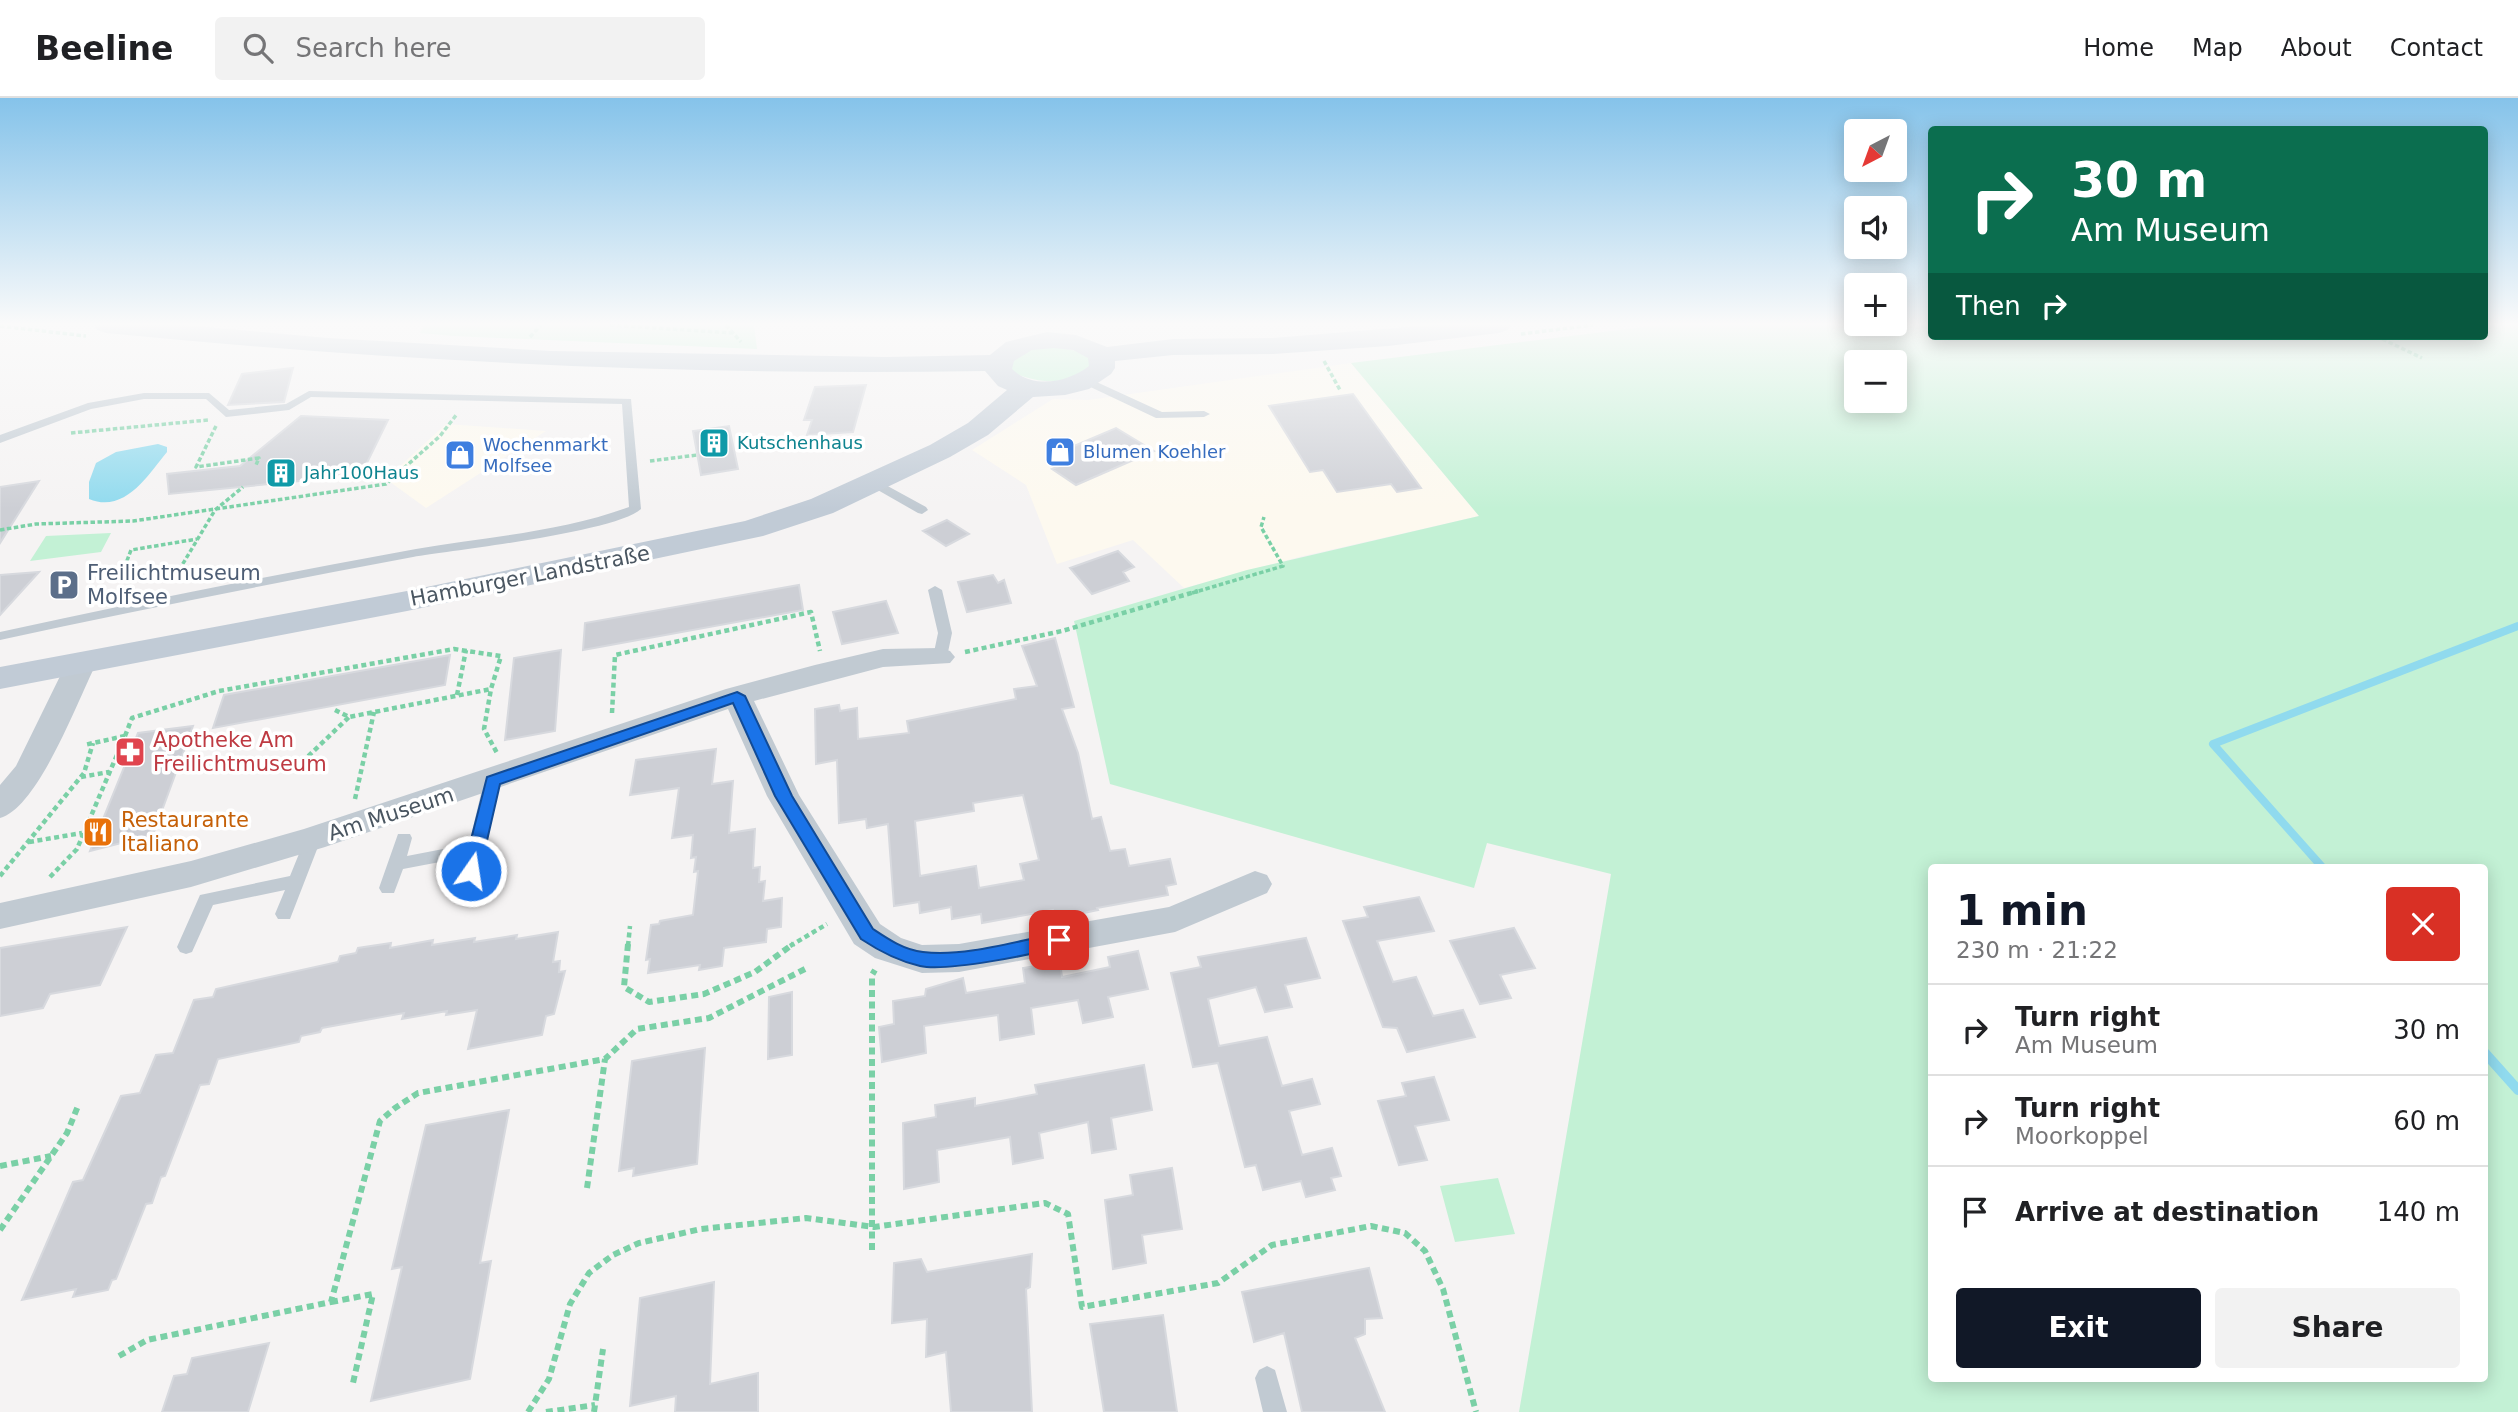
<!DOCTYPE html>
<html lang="en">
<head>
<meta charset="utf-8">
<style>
	:root { --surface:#fff; --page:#f2f2f2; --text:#202124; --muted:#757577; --line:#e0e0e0; --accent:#111827 }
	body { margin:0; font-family:"DejaVu Sans",sans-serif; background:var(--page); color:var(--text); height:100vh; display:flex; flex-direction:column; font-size:26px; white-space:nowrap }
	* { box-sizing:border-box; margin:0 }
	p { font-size:23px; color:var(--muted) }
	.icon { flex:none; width:38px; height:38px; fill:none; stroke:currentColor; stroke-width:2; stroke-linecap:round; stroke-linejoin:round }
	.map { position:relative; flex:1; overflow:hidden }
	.details { position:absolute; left:1928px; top:766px; width:560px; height:518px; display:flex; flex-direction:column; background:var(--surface); border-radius:7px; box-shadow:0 4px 18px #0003 }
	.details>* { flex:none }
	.banner { position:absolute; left:1928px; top:28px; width:560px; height:214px; border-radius:7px; box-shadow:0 4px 18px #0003; background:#0b6e4f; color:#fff; overflow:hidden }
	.needle { width:46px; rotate:221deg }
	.fabs { position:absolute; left:1844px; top:21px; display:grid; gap:14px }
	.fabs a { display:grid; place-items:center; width:63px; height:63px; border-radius:7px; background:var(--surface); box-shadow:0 4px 18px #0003; font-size:35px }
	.pin { position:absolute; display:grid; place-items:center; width:60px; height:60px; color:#fff; margin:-30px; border-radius:14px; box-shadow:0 4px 10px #0006 }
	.me { position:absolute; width:77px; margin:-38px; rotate:13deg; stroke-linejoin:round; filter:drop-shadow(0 0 5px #0008) }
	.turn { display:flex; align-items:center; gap:24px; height:147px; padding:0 28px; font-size:32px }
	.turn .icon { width:91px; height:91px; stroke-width:2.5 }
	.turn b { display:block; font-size:49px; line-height:60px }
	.then { display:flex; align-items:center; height:66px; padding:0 28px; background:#0003; gap:14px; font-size:26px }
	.round { display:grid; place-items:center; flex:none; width:74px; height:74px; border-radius:7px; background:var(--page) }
	.summary { display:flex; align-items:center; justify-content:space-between; height:119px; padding:0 28px }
	h1 { font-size:42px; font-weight:800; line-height:52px; color:var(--accent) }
	.cta { display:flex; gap:14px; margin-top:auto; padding:14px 28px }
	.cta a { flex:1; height:80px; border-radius:7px; background:var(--accent); color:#fff; font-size:28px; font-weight:800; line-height:80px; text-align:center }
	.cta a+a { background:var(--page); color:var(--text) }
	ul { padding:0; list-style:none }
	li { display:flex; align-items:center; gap:21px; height:91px; padding:0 28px; border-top:2px solid var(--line) }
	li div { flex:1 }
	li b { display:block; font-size:26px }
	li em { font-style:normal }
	header { display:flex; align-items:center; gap:42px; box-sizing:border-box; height:98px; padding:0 35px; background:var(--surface); border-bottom:2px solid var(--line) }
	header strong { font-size:33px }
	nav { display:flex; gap:38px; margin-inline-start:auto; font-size:24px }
	.search { width:490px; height:63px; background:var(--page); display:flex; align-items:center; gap:18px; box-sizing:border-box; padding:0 24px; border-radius:7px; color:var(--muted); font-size:26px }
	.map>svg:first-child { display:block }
	.commercial { fill:#fdf9ef }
	.green { fill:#c3f1d5; fill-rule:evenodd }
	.water { fill:#90daee }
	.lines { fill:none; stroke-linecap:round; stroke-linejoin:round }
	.stream-far1 { stroke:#90daee; stroke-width:8 }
	.stream { stroke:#90daee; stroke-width:10 }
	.building { fill:#cdcfd5; stroke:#d7d9de; stroke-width:2; fill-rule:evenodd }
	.path-far2 { stroke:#7ad0a6; stroke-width:3.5; stroke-dasharray:4.5 2.5; stroke-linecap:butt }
	.path-far1 { stroke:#7ad0a6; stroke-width:4.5; stroke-dasharray:5 3.5; stroke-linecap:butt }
	.path { stroke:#7ad0a6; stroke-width:6; stroke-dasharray:7 4.5; stroke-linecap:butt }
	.lane { fill:#c1cad2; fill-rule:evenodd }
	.street { fill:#c1cad2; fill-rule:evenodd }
	.secondary { fill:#c1cbd6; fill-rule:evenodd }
	.route { fill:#1a73e8; stroke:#114b97; stroke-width:2 }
	.labels { text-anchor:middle; stroke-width:7; stroke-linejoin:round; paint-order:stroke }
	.far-culture-label { font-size:18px; fill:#0d838f; stroke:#fff; text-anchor:start }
	.far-shop-label { font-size:18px; fill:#366cbe; stroke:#fff; text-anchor:start }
	.service-label { font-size:21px; fill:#4e5e75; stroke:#fff; text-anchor:start }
	.street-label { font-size:21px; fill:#4a5661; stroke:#fff }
	.health-label { font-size:21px; fill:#be3a42; stroke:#fff; text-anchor:start }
	.food-label { font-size:21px; fill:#c56008; stroke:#fff; text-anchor:start }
</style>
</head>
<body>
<header>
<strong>Beeline</strong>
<div class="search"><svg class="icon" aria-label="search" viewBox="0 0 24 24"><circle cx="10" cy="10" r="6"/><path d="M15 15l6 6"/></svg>Search here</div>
<nav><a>Home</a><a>Map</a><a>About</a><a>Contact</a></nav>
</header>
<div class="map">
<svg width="2518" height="1314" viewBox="0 0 2518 1314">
	<rect width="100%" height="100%" fill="#f5f3f3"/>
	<path class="commercial" d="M1351,265L1479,418L1299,459L1184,490L1133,442L1057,466L1026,387L972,352L1053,301L1088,302Z
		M446,326L546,333L426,410L386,381Z"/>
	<path class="green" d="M424,227H754L757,251L454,238L420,235Z
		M1660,227H1932V238H2485V227H2518V1314H1519L1611,776L1487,745L1474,790L1110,686L1074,523L1247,472L1479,418L1351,265ZM1895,264V303H1857V264ZM2485,770V1281H1932V770Z
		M1050,247L1089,256L1090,270C1066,289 1038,285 1012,274L1009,267L1021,253Z
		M111,435L101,454L30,463L46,438Z
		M1498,1080L1515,1136L1455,1144L1440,1088Z"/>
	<path class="water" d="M158,346L167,349V354C148,377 125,416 89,401V384L96,365L116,354Z"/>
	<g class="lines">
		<path class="stream-far1" d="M2323,770L2213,646L2518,528"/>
		<path class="stream" d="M2485,955L2518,992"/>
	</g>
	<path class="building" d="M293,270L284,304L228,307L242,276Z
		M866,287L853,334L807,337L812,322H804L815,289Z
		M1353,296L1421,390L1397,394L1391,386L1337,394L1323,372L1310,374L1269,308Z
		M301,318L388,322L361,377L169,396L167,376L240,368Z
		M729,328L738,371L701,377L693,333Z
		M1116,330L1154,353L1076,387L1052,371L1073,362L1060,354Z
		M39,383L0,445V389Z
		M947,422L969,436L946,448L923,433Z
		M1118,453L1134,469L1123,474L1129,483L1092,496L1070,470Z
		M39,474L0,517V477Z
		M993,477L998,485L1004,482L1011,505L967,514L958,484Z
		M799,487L803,512L583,552L585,525Z
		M886,503L898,535L842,546L833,514Z
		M1055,540L1074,609L1062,611L1078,655L1092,721L1101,719L1110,753L1125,751L1129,768L1170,761L1176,786L1166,788L1168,797L1097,810L1098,812L1055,821L1053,812L982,825L981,816L952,821L951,809L920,815L919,804L894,808L888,726L867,730L866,721L839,725L837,662L816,666L815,611L839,607L840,613L857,610L858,641L909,635L907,623L1016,601L1014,591L1037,588L1022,548ZM1023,697L1039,762L1020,766L1024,782L979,790L976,768L920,778L915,723L974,713L973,705Z
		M561,552L555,633L505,642L514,560Z
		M450,557L445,587L213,630L224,597Z
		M193,628L153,737L90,753L138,635Z
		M716,651L712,686L733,683L729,735L755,731L753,770L760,769L759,784L765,783L763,803L782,800L781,829L767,831L766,844L724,850L722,868L699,872L700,867L648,875L650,861L646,862L651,827L659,826L660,823L693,817L698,773L694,774L696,759L691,760L693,737L672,740L679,690L630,697L636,662Z
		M1419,799L1434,833L1377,843L1393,884L1416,879L1433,918L1463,912L1475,939L1407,954L1397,930L1383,929L1343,823L1368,819L1364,809Z
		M127,829L100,887L50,896L43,910L0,918V850Z
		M1514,830L1535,870L1500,877L1511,900L1480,906L1450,843Z
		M558,834L553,864L560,863L559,874L565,873L554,916L546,918L542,937L468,951L477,912L446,917L447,913L402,921L404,915L322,930L320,934L301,938L299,944L218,961L209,986L200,987L165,1078L161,1079L152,1105L146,1106L116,1181L112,1182L108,1192L73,1199L76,1191L22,1202L73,1084L83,1082L121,998L140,995L156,957L173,955L194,902L213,899L216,891L338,864L340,858L356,855L358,850L391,845L390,850L433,842L432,847L475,840L474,844L517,837L516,841Z
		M1306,840L1320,880L1285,887L1292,909L1265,914L1256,889L1208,901L1219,948L1267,939L1282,988L1312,981L1320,1006L1289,1013L1302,1057L1332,1050L1341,1078L1331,1080L1335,1092L1306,1099L1301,1083L1263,1092L1256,1067L1245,1069L1218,965L1193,969L1171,875L1201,869L1198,859Z
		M1138,853L1148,891L1108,899L1113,919L1083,925L1078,902L1031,910L1034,936L1000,942L998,917L924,928L926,955L882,964L879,929L894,926L893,903L925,898L926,891L963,880L966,895L1025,885L1023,870L1060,864L1062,879L1110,869L1108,859Z
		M792,894V957L768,961L769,899Z
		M705,950L697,1066L633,1078L634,1070L619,1073L632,963Z
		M1144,967L1152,1012L1111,1020L1116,1051L1092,1055L1088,1024L1039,1035L1043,1060L1013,1066L1010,1039L937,1052L939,1084L904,1091L903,1025L936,1019L935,1007L975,1000V1008L1037,996L1035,987Z
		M1434,979L1449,1022L1415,1028L1427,1062L1399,1067L1378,1003L1406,998L1402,985Z
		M509,1012L480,1165L491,1163L470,1281L371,1303L402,1169L392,1171L426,1027Z
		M1172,1070L1182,1131L1142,1137L1146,1165L1113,1171L1105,1102L1133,1097L1130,1077Z
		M1032,1156L1030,1189L1026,1191L1032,1314H951L946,1254L926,1259L927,1221L892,1225L894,1165L921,1161L927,1174Z
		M1369,1170L1382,1220L1365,1221V1236L1355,1240L1385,1314H1302L1284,1235L1254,1244L1242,1194Z
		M714,1184L710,1286L758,1275V1314H675L676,1298L630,1308L640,1200Z
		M1163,1217L1177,1314H1104L1090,1226Z
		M269,1245L248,1314H162L174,1278L187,1276L192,1260Z"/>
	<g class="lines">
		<path class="path-far2" d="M610,227L733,235
			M726,227L741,244
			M0,228L86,238
			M1521,236L1593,227
			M2376,238L2422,260
			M530,239L541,227
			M1324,263L1340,292
			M216,328L196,369L259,360L256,367
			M71,335L208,322
			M650,363L697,357
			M0,432L36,426L133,423L386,386L440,338L457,316
			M122,476L131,452L197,441
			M172,484L215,412L243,389
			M1192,495L1283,468L1261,429L1264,419"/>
		<path class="path-far1" d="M965,554L1062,533L1198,493
			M457,597L466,552
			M335,612L349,619L491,591
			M612,615L615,557L811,514L820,553
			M125,638L132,620L219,593L454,551L501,558L491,591L484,631L497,655
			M296,670L349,619
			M81,679L109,674
			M355,701L374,614
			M29,744L82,735
			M0,778L84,675L93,645
			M50,779L77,751L125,638L84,647
			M628,848L630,828
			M790,848L827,826"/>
		<path class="path" d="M628,846L624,889L649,904L704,896L755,874L793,846
			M0,1068L51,1058
			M587,1090L605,961
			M0,1132L67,1035L78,1008
			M872,1152V877L875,872
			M331,1204L373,1196L353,1285
			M119,1258L147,1242L331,1204L380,1023L395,1010L418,995L605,961L637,931L709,920L805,871
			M528,1314L549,1281L570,1206L589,1175L613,1157L639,1145L701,1131L806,1120L874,1129L1045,1105L1068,1116L1082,1209L1218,1185L1272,1147L1371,1128L1405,1135L1425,1153L1443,1191L1476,1314
			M546,1314L595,1307
			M594,1314L603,1251"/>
		<path class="lane" d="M1082,281H1090L1162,314L1204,313L1210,316L1204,319L1156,320L1082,285Z
			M309,293L631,301L641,411C616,434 456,452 413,459C275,485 137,512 0,542V534C138,504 277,476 416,451C486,439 561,434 629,409L622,306L311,299L289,312L226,319L206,301H144L91,311L0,345V337L88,305L144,295H209L229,312L286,306Z
			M873,380L926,409L928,412L922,416L918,415L869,387L867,384Z
			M935,488L942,492L952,535L947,559L940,563L933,559L938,535L928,492Z
			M492,678L500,683L477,777H465L462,773L466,759L403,771L394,795H382L379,790L398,736H410L412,740L407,758L469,746L484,683Z
			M313,735L319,737L321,741L290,821H278L275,816L285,792L213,807L192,854L186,856L180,854L177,849L200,797L290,778L305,741L307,737Z
			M1267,1268L1275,1272L1287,1314H1263L1255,1280L1259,1272Z"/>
		<path class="street" d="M940,550L950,553L955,559L950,565L883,569L754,603L799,697L880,826L901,840L922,847L959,846L1169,809L1255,773L1267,777L1272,786L1267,795L1175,834L959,874L922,875L875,860L854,846L767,698L728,611L325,749L191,789L0,831V805L191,763L304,731L726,591L815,567L883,551Z
			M81,557L91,560L96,566C78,602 38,710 0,720V687L16,668L66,566L71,560Z"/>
		<path class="secondary" d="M94,227H186L328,240L551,253L886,259L990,257L1006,244L1047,234L1076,237L1107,249L1173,241L1273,240L1431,227H1511L1508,232L1499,235L1388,248L1273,256L1173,257L1115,263V270L1111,276L1089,291L1065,297L1033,299L988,337L950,359L833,415L763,438L407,513L0,591V569L407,493L745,423L811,401L930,347L968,325L1007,292L998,288L985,273C691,278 399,264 106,235L97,232ZM1054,250L1073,252L1088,260L1089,268C1067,285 1033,291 1012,271L1014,263L1032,252Z"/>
	</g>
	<linearGradient id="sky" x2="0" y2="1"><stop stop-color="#85c3ea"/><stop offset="0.55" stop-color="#fafafa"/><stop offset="1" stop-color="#fafafa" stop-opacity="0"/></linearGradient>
	<rect width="2518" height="411" fill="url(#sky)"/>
	<path class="route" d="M737,594L745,598L792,698L873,831C888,841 904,852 923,854C966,859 1016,843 1059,835L1065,837L1068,842L1065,847C1037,856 947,874 920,868C898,863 879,853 861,841L775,698L733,605L500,686L480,773L478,777H465L463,773L487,679Z"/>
	<defs>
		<g id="building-square" transform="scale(1.575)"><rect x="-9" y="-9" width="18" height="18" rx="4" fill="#0f9aa8" stroke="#fff"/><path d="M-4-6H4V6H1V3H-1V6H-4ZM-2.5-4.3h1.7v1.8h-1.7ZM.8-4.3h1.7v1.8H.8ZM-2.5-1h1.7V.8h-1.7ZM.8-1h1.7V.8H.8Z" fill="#fff"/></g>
		<g id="shop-square" transform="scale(1.575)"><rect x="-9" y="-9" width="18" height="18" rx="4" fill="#3f7fe0" stroke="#fff"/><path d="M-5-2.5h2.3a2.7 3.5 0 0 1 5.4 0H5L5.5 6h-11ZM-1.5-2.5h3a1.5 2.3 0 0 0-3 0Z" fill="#fff"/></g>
		<g id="parking-square" transform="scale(1.575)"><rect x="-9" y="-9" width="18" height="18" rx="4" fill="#5c6f8a" stroke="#fff"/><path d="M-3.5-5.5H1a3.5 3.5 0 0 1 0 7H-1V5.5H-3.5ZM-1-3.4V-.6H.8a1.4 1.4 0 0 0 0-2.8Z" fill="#fff"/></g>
		<g id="pharmacy-square" transform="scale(1.575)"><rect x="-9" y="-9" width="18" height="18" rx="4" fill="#e0444e" stroke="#fff"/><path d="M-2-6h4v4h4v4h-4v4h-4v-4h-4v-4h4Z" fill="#fff"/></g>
		<g id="restaurant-square" transform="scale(1.575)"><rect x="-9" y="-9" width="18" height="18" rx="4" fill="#e8710a" stroke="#fff"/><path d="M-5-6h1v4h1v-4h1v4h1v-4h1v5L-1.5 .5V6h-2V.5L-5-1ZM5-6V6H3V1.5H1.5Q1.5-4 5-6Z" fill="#fff"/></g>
	</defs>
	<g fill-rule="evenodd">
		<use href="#building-square" x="714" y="345"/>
		<use href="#shop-square" x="1060" y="354"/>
		<use href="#shop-square" x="460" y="357"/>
		<use href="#building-square" x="281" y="375"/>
		<use href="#parking-square" x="64" y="487"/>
		<use href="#pharmacy-square" x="130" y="654"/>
		<use href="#restaurant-square" x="98" y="734"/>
	</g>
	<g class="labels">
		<g class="far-culture-label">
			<text x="737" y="351">Kutschenhaus</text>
			<text x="304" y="381">Jahr100Haus</text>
		</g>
		<g class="far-shop-label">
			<text x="483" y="353">Wochenmarkt<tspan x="483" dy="21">Molfsee</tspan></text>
			<text x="1083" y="360">Blumen Koehler</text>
		</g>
		<g class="service-label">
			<text x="87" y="482">Freilichtmuseum<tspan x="87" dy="24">Molfsee</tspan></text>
		</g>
		<g class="street-label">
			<text transform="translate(530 478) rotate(-11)" y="7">Hamburger Landstraße</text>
			<text transform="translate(391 716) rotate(-18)" y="7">Am Museum</text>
		</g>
		<g class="health-label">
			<text x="153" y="649">Apotheke Am<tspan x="153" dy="24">Freilichtmuseum</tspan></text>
		</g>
		<g class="food-label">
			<text x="121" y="729">Restaurante<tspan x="121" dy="24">Italiano</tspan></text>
		</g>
	</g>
</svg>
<div class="fabs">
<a><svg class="needle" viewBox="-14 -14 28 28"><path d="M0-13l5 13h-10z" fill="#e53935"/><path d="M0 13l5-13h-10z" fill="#757577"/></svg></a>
<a><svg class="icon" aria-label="sound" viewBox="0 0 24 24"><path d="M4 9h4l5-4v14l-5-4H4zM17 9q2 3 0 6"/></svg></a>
<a>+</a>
<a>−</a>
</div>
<div class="pin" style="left:1059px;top:842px;background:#d93025"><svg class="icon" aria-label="arrive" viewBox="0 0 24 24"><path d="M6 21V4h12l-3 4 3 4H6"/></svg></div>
<svg class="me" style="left:471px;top:773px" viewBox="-20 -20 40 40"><circle r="17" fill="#1a73e8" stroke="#fff" stroke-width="3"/><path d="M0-11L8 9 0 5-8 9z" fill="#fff"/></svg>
<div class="banner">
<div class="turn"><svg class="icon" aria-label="right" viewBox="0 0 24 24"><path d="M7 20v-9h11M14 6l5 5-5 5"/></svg><div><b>30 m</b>Am Museum</div></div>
<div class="then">Then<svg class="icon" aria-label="right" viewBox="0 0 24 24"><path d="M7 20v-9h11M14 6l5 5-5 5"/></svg></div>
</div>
<section class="details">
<div class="summary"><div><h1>1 min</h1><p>230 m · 21:22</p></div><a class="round" style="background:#d93025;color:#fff"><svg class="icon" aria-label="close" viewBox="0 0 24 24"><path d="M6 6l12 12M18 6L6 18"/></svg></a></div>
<ul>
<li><svg class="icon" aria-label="right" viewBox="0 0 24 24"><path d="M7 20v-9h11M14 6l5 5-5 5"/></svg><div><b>Turn right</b><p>Am Museum</p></div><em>30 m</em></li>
<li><svg class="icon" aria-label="right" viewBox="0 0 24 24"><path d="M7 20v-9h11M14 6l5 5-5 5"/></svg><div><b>Turn right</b><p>Moorkoppel</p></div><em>60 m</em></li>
<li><svg class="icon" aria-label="arrive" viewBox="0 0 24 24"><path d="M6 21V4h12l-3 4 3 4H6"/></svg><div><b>Arrive at destination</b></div><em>140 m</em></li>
</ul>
<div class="cta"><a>Exit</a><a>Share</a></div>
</section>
</div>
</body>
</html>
